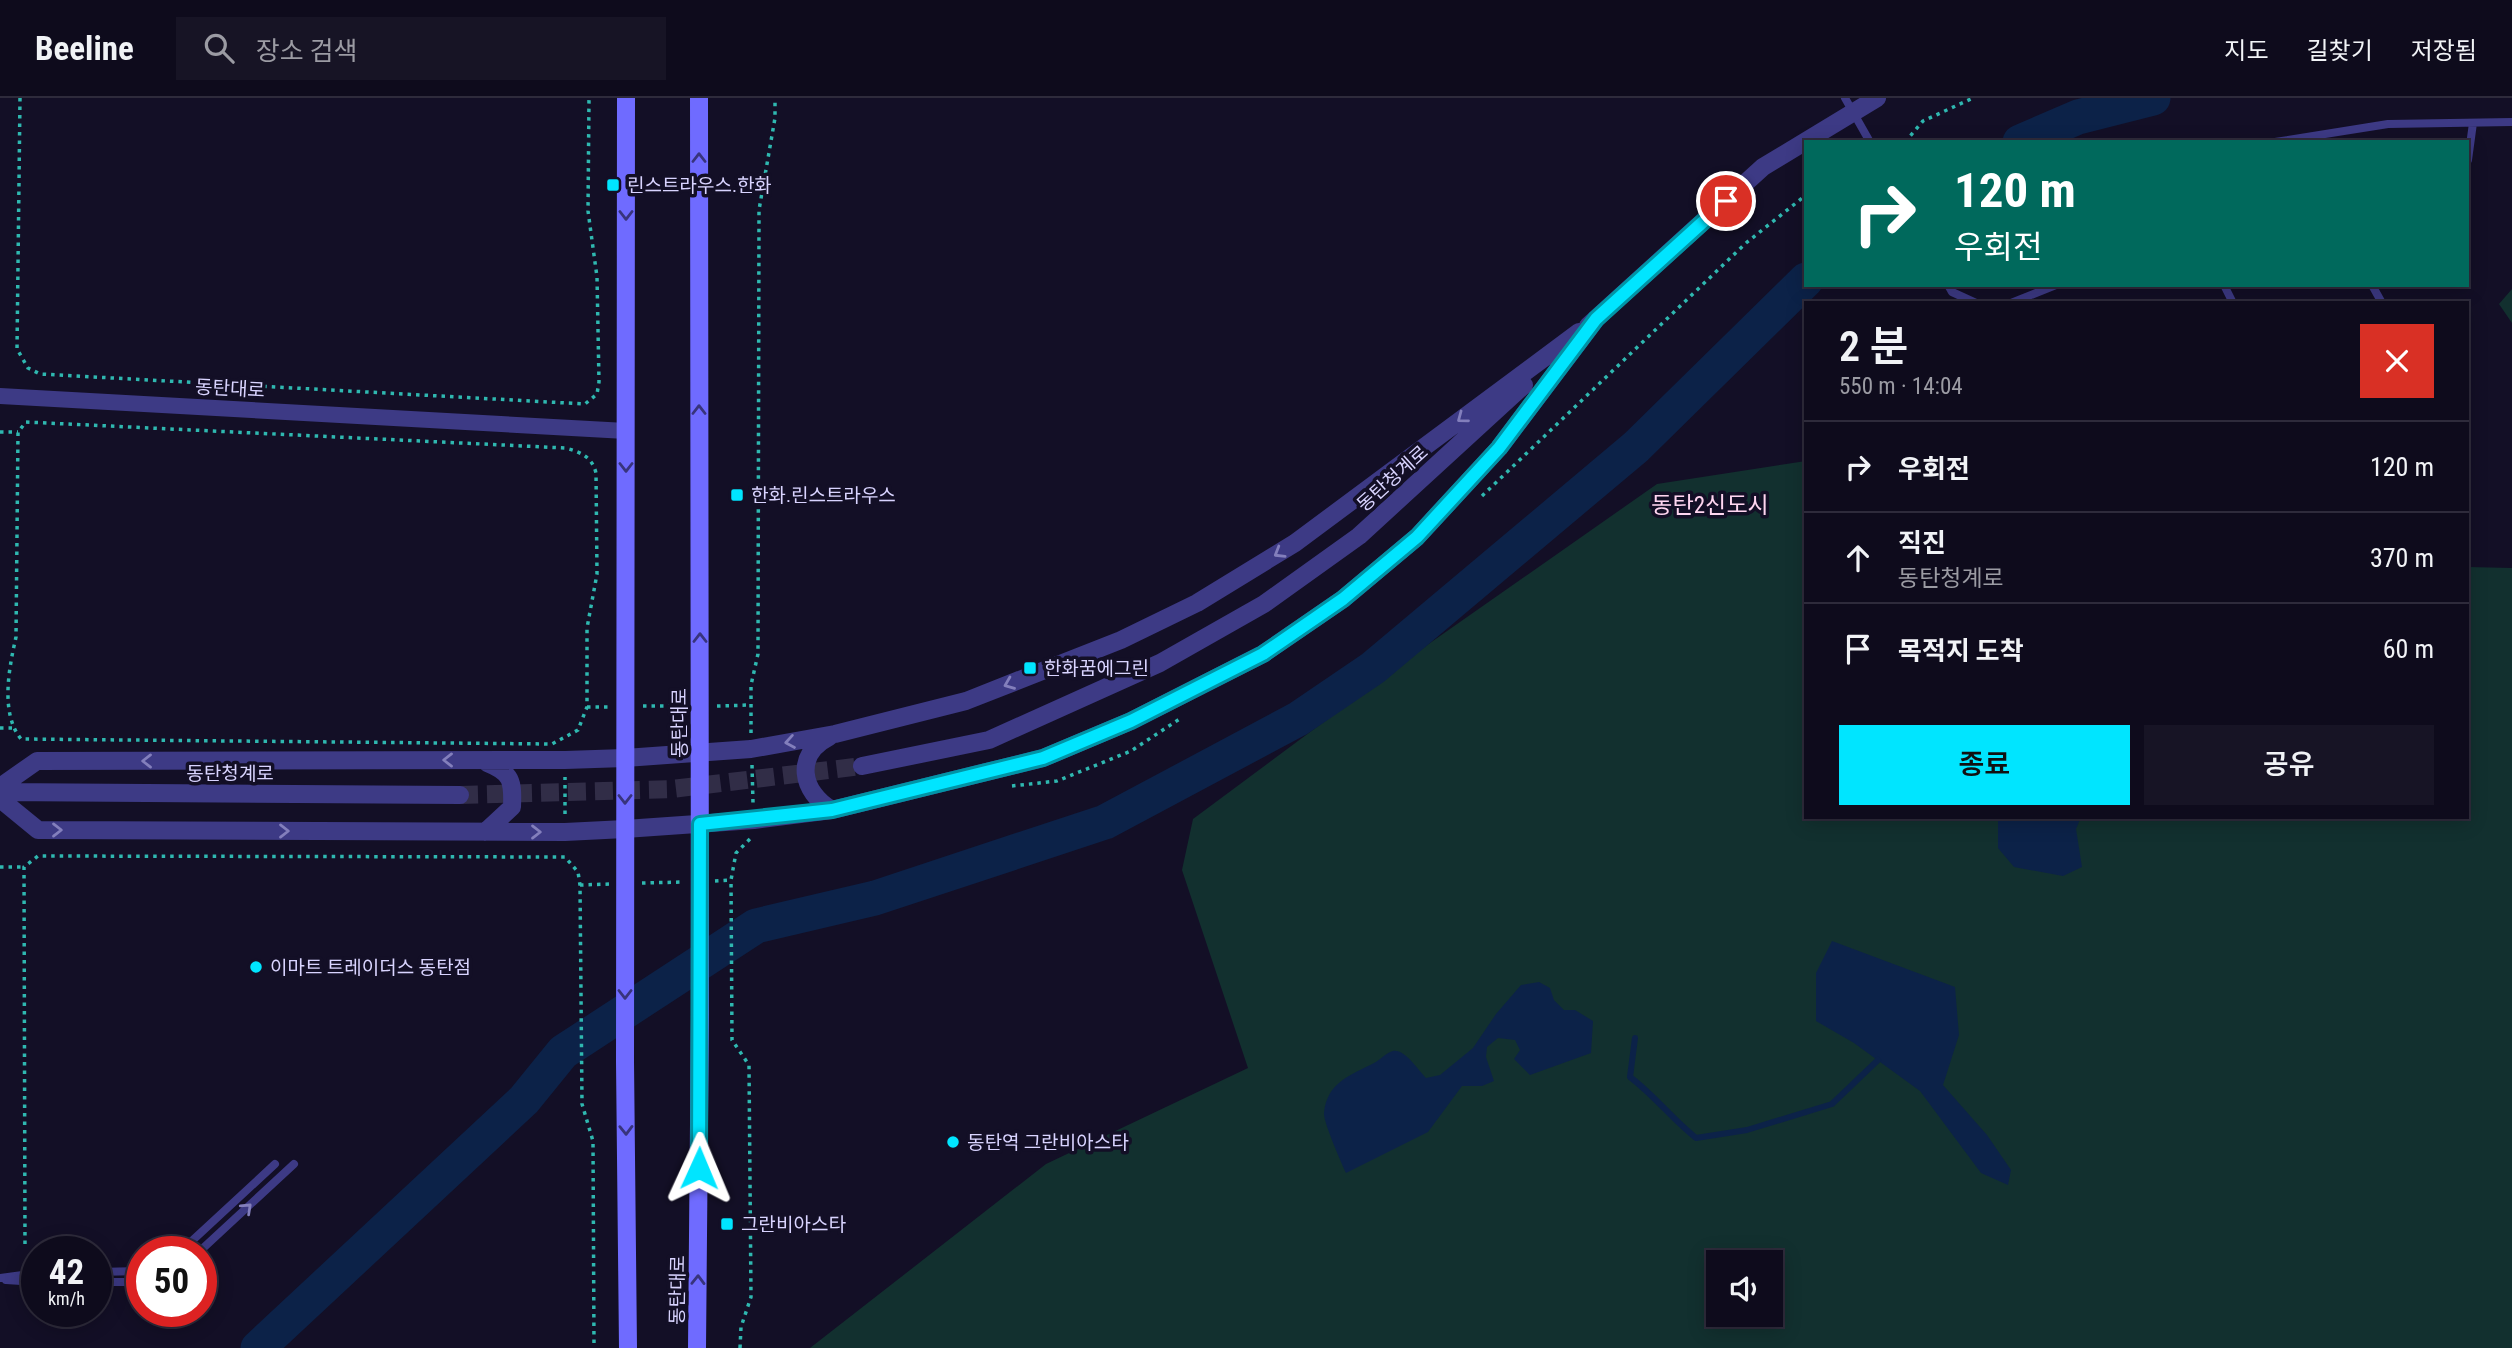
<!DOCTYPE html>
<html lang="ko">
<head>
<meta charset="utf-8">
<style>
	:root { --surface:#0e0b1c; --page:#171425; --text:#f1f3f6; --muted:#9b9ba3; --line:#2e2b3b; --accent:#00e5ff }
	body { margin:0; font-family:"Roboto Condensed","Noto Sans KR",sans-serif; background:var(--page); color:var(--text); height:100vh; display:flex; flex-direction:column; font-size:26px; white-space:nowrap }
	* { box-sizing:border-box; margin:0 }
	p { font-size:23px; color:var(--muted) }
	.icon { flex:none; width:38px; height:38px; fill:none; stroke:currentColor; stroke-width:2; stroke-linecap:round; stroke-linejoin:round }
	.map { position:relative; flex:1; overflow:hidden }
	.side { position:absolute; left:1804px; top:203px; width:665px; height:518px; display:flex; flex-direction:column; background:var(--surface); border-radius:0px; box-shadow:0 4px 18px #0003,0 0 0 2px var(--line) }
	.side>* { flex:none }
	.hud { position:absolute; left:1804px; top:42px; width:665px; height:147px; border-radius:0px; box-shadow:0 4px 18px #0003,0 0 0 2px var(--line); background:#00695c; color:#fff; overflow:hidden }
	.tools { position:absolute; left:1706px; top:1152px; display:grid; gap:14px }
	.tools a { display:grid; place-items:center; width:77px; height:77px; border-radius:0px; background:var(--surface); box-shadow:0 4px 18px #0003,0 0 0 2px var(--line); font-size:35px }
	.speed { position:absolute; left:21px; top:1138px; display:flex; gap:14px; font-size:35px; font-weight:700; text-align:center }
	.speed>* { display:grid; place-content:center; width:91px; height:91px; border-radius:50%; background:var(--surface); box-shadow:0 4px 18px #0003,0 0 0 2px var(--line); line-height:1 }
	.speed small { font-size:18px; font-weight:400 }
	.speed .limit { border:10px solid #d22; background:#fff; color:#111 }
	.pin { position:absolute; display:grid; place-items:center; width:60px; height:60px; color:#fff; margin:-30px; border:4px solid #fff; border-radius:50%; box-shadow:0 2px 7px #0007 }
	.me { position:absolute; width:77px; margin:-38px; rotate:1deg; stroke-linejoin:round; filter:drop-shadow(0 0 5px #0008) }
	.turn { display:flex; align-items:center; gap:24px; height:147px; padding:0 35px; font-size:32px }
	.turn .icon { width:91px; height:91px; stroke-width:2.5 }
	.turn b { display:block; font-size:49px; line-height:60px }
	.round { display:grid; place-items:center; flex:none; width:74px; height:74px; border-radius:0px; background:var(--page) }
	.headline { display:flex; align-items:center; justify-content:space-between; height:119px; padding:0 35px }
	h1 { font-size:42px; font-weight:600; line-height:52px }
	.button { display:flex; gap:14px; margin-top:auto; padding:14px 35px }
	.button a { flex:1; height:80px; border-radius:0px; background:var(--accent); color:#111; font-size:28px; font-weight:600; line-height:80px; text-align:center }
	.button a+a { background:var(--page); color:var(--text) }
	ul { padding:0; list-style:none }
	li { display:flex; align-items:center; gap:21px; height:91px; padding:0 35px; border-top:2px solid var(--line) }
	li div { flex:1 }
	li b { display:block; font-size:26px }
	li em { font-style:normal }
	header { display:flex; align-items:center; gap:42px; box-sizing:border-box; height:98px; padding:0 35px; background:var(--surface); border-bottom:2px solid var(--line) }
	header strong { font-size:33px }
	nav { display:flex; gap:38px; margin-inline-start:auto; font-size:24px }
	.search { width:490px; height:63px; background:var(--page); display:flex; align-items:center; gap:18px; box-sizing:border-box; padding:0 24px; border-radius:0px; color:var(--muted); font-size:26px }
	.map>svg:first-child { display:block }
	.green { fill:#12302f; fill-rule:evenodd }
	.water { fill:#0c2248 }
	.lines { fill:none; stroke-linecap:round; stroke-linejoin:round }
	.stream { stroke:#0c2248; stroke-width:6 }
	.river { stroke:#0c2248; stroke-width:35 }
	.tertiary-tunnel { stroke:#312d47; stroke-width:18; stroke-dasharray:18 9; stroke-linecap:butt }
	.path { stroke:#2fb8b0; stroke-width:3.5; stroke-dasharray:3.5 5; stroke-linecap:butt }
	.service { stroke:#3d3a85; stroke-width:8 }
	.minor { stroke:#3d3a85; stroke-width:16 }
	.tertiary { stroke:#3d3a85; stroke-width:18 }
	.secondary { stroke:#6f6bff; stroke-width:18 }
	.oneway { stroke:#38347d }
	.oneway2 { stroke:#837fbc }
	.route-casing { stroke:#0095a6; stroke-width:18 }
	.route { stroke:#00e5ff; stroke-width:12 }
	.poi-dot { fill:#00e5ff; stroke:#130f26; stroke-width:2.5 }
	.labels { text-anchor:middle; stroke-width:7; stroke-linejoin:round; paint-order:stroke }
	.poi-label { font-size:19px; fill:#d9d4ff; stroke:#130f26; text-anchor:start }
	.street-label { font-size:19px; fill:#d9d4ff; stroke:#130f26 }
	.quarter-label { font-size:23px; fill:#ffd6f0; stroke:#130f26 }
</style>
</head>
<body>
<header>
<strong>Beeline</strong>
<div class="search"><svg class="icon" aria-label="search" viewBox="0 0 24 24"><circle cx="10" cy="10" r="6"/><path d="M15 15l6 6"/></svg>장소 검색</div>
<nav><a>지도</a><a>길찾기</a><a>저장됨</a></nav>
</header>
<div class="map">
<svg width="2512" height="1250" viewBox="0 0 2512 1250">
	<rect width="100%" height="100%" fill="#130f26"/>
	<path class="green" d="M2512,191V225L2499,206Z
		M1806,363V719H2468V469L2512,470V1250H810L1046,1066L1248,970L1182,772L1193,721L1430,545L1657,386ZM1718,1164H1771V1216H1718Z"/>
	<path class="water" d="M1998,719H2081L2076,731L2082,769L2063,778L2014,769L1998,750Z
		M1832,843L1955,889L1959,937L1943,987L1987,1037L2011,1072L2008,1087L1981,1075L1920,993L1854,945L1816,923V875Z
		M1539,884L1550,890L1554,902L1564,912H1575L1593,923L1591,955L1530,977L1514,961L1520,952L1515,942L1498,940L1487,949L1486,959L1494,983L1482,988H1462L1428,1034L1346,1075C1341,1064 1323,1023 1324,1015C1327,984 1351,977 1374,965C1380,962 1387,954 1393,953C1405,951 1418,972 1426,980L1440,977L1473,950L1496,916L1521,887Z"/>
	<g class="lines">
		<path class="stream" d="M1635,940L1630,979C1655,998 1671,1020 1696,1040L1747,1032L1832,1006L1878,962"/>
		<path class="river" d="M2020,44L2078,19L2153,0
			M258,1250L524,1002L563,954L756,828L875,800L1105,724L1298,621L1373,570L1636,349L1806,182"/>
		<path class="tertiary-tunnel" d="M460,697L672,691L862,668"/>
		<path class="path" d="M20,0L17,251L28,270L40,276L585,306L597,296L599,284L597,179L588,113L589,0
			M1905,44L1923,23L1973,0
			M26,324L565,350C581,354 592,359 596,375L597,476L587,530V609L578,632L552,646L21,641C0,615 9,570 16,539L18,334Z
			M0,334H18
			M1482,398L1746,145L1806,97
			M643,608H681
			M717,608L750,607
			M587,609H608
			M0,630H12
			M751,635V587L758,556L759,112L775,20V0
			M752,667L753,705
			M1012,688L1057,683L1131,653L1181,620
			M565,716V679
			M0,769H24
			M715,783L731,782
			M642,785L683,784
			M580,787L610,786
			M25,1146L24,769L38,758L565,759L578,774L580,787L582,1006L593,1043L594,1250
			M740,1250L741,1229L751,1199L749,967L732,942L731,782L736,755L751,740"/>
		<path class="service" d="M1845,0L1870,44
			M2275,44L2388,26L2512,24
			M2468,62L2473,25
			M1948,187L1952,194L1976,205
			M2224,187L2233,205
			M2372,187L2382,205
			M2011,205L2056,187
			M181,1153L275,1066
			M200,1153L294,1066
			M96,1174L142,1173
			M0,1180L37,1175
			M6,1182L37,1184
			M96,1184H142"/>
		<path class="minor" d="M0,298L626,333"/>
		<path class="tertiary" d="M1588,228L1763,69L1877,0
			M829,639C794,657 801,694 832,712
			M862,668L989,642L1160,565L1264,506L1359,438L1524,287
			M0,689L37,663L565,662L625,660L751,651L835,636L966,603L1121,542L1197,505L1295,445L1579,234
			M0,694L460,697
			M0,701L38,732L565,734L625,731L754,722L832,712L1043,660L1131,623L1263,556L1343,501L1417,439L1499,350L1596,221
			M485,734L512,709C513,683 512,675 487,665"/>
		<path class="secondary" d="M626,0L625,964L628,1250
			M697,1250L700,916L699,0"/>
	</g>
	<defs><path id="oneway-chevron" d="M-2-3.5L2.5 0L-2 3.5" fill="none" stroke-width="1.6" stroke-linecap="round" stroke-linejoin="round" transform="scale(1.75)"/></defs>
	<g class="oneway">
		<use href="#oneway-chevron" transform="translate(699 60) rotate(-90)"/>
		<use href="#oneway-chevron" transform="translate(626 117) rotate(90)"/>
		<use href="#oneway-chevron" transform="translate(699 312) rotate(-90)"/>
		<use href="#oneway-chevron" transform="translate(626 369) rotate(90)"/>
		<use href="#oneway-chevron" transform="translate(700 540) rotate(-90)"/>
		<use href="#oneway-chevron" transform="translate(625 701) rotate(90)"/>
		<use href="#oneway-chevron" transform="translate(625 896) rotate(90)"/>
		<use href="#oneway-chevron" transform="translate(626 1032) rotate(89)"/>
		<use href="#oneway-chevron" transform="translate(698 1182) rotate(-89)"/>
	</g>
	<g class="oneway2">
		<use href="#oneway-chevron" transform="translate(1462 320) rotate(143)"/>
		<use href="#oneway-chevron" transform="translate(1279 455) rotate(149)"/>
		<use href="#oneway-chevron" transform="translate(1009 586) rotate(158)"/>
		<use href="#oneway-chevron" transform="translate(790 644) rotate(170)"/>
		<use href="#oneway-chevron" transform="translate(448 662) rotate(180)"/>
		<use href="#oneway-chevron" transform="translate(147 663) rotate(180)"/>
		<use href="#oneway-chevron" transform="translate(57 732)"/>
		<use href="#oneway-chevron" transform="translate(284 733)"/>
		<use href="#oneway-chevron" transform="translate(536 734)"/>
		<use href="#oneway-chevron" transform="translate(247 1110) rotate(-43)"/>
	</g>
	<g class="lines">
		<g class="route-casing">
			<path id="route" d="M699,1070L700,726L832,712L1043,660L1131,623L1263,556L1343,501L1417,439L1499,350L1596,221L1726,103"/>
		</g>
		<use href="#route" class="route"/>
	</g>
	<g class="poi-dot">
		<rect x="606" y="80" width="14" height="14" rx="3.5"/>
		<rect x="730" y="390" width="14" height="14" rx="3.5"/>
		<rect x="1023" y="563" width="14" height="14" rx="3.5"/>
		<circle cx="256" cy="869" r="7"/>
		<circle cx="953" cy="1044" r="7"/>
		<rect x="720" y="1119" width="14" height="14" rx="3.5"/>
	</g>
	<g class="labels">
		<g class="poi-label">
			<text x="627" y="94">린스트라우스.한화</text>
			<text x="751" y="404">한화.린스트라우스</text>
			<text x="1044" y="577">한화꿈에그린</text>
			<text x="270" y="876">이마트 트레이더스 동탄점</text>
			<text x="967" y="1051">동탄역 그란비아스타</text>
			<text x="741" y="1133">그란비아스타</text>
		</g>
		<g class="street-label">
			<text transform="translate(230 290) rotate(3)" y="7">동탄대로</text>
			<text transform="translate(1392 380) rotate(-42)" y="7">동탄청계로</text>
			<text transform="translate(679 625) rotate(-90)" y="7">동탄대로</text>
			<text x="230" y="682">동탄청계로</text>
			<text transform="translate(677 1192) rotate(-89)" y="7">동탄대로</text>
		</g>
		<g class="quarter-label">
			<text x="1710" y="415">동탄2신도시</text>
		</g>
	</g>
</svg>
<div class="tools">
<a><svg class="icon" aria-label="sound" viewBox="0 0 24 24"><path d="M4 9h4l5-4v14l-5-4H4zM17 9q2 3 0 6"/></svg></a>
</div>
<div class="speed"><div>42<small>km/h</small></div><div class="limit">50</div></div>
<div class="pin" style="left:1726px;top:103px;background:#d93025"><svg class="icon" aria-label="arrive" viewBox="0 0 24 24"><path d="M6 21V4h12l-3 4 3 4H6"/></svg></div>
<svg class="me" style="left:699px;top:1070px" viewBox="-20 -20 40 40"><path d="M0-17L14 15 0 8-14 15z" fill="#00e5ff" stroke="#fff" stroke-width="4"/></svg>
<div class="hud">
<div class="turn"><svg class="icon" aria-label="right" viewBox="0 0 24 24"><path d="M7 20v-9h11M14 6l5 5-5 5"/></svg><div><b>120 m</b>우회전</div></div>
</div>
<section class="side">
<div class="headline"><div><h1>2 분</h1><p>550 m · 14:04</p></div><a class="round" style="background:#d93025;color:#fff"><svg class="icon" aria-label="close" viewBox="0 0 24 24"><path d="M6 6l12 12M18 6L6 18"/></svg></a></div>
<ul>
<li><svg class="icon" aria-label="right" viewBox="0 0 24 24"><path d="M7 20v-9h11M14 6l5 5-5 5"/></svg><div><b>우회전</b></div><em>120 m</em></li>
<li><svg class="icon" aria-label="ahead" viewBox="0 0 24 24"><path d="M12 20V5M6 11l6-6 6 6"/></svg><div><b>직진</b><p>동탄청계로</p></div><em>370 m</em></li>
<li><svg class="icon" aria-label="arrive" viewBox="0 0 24 24"><path d="M6 21V4h12l-3 4 3 4H6"/></svg><div><b>목적지 도착</b></div><em>60 m</em></li>
</ul>
<div class="button"><a>종료</a><a>공유</a></div>
</section>
</div>
</body>
</html>
